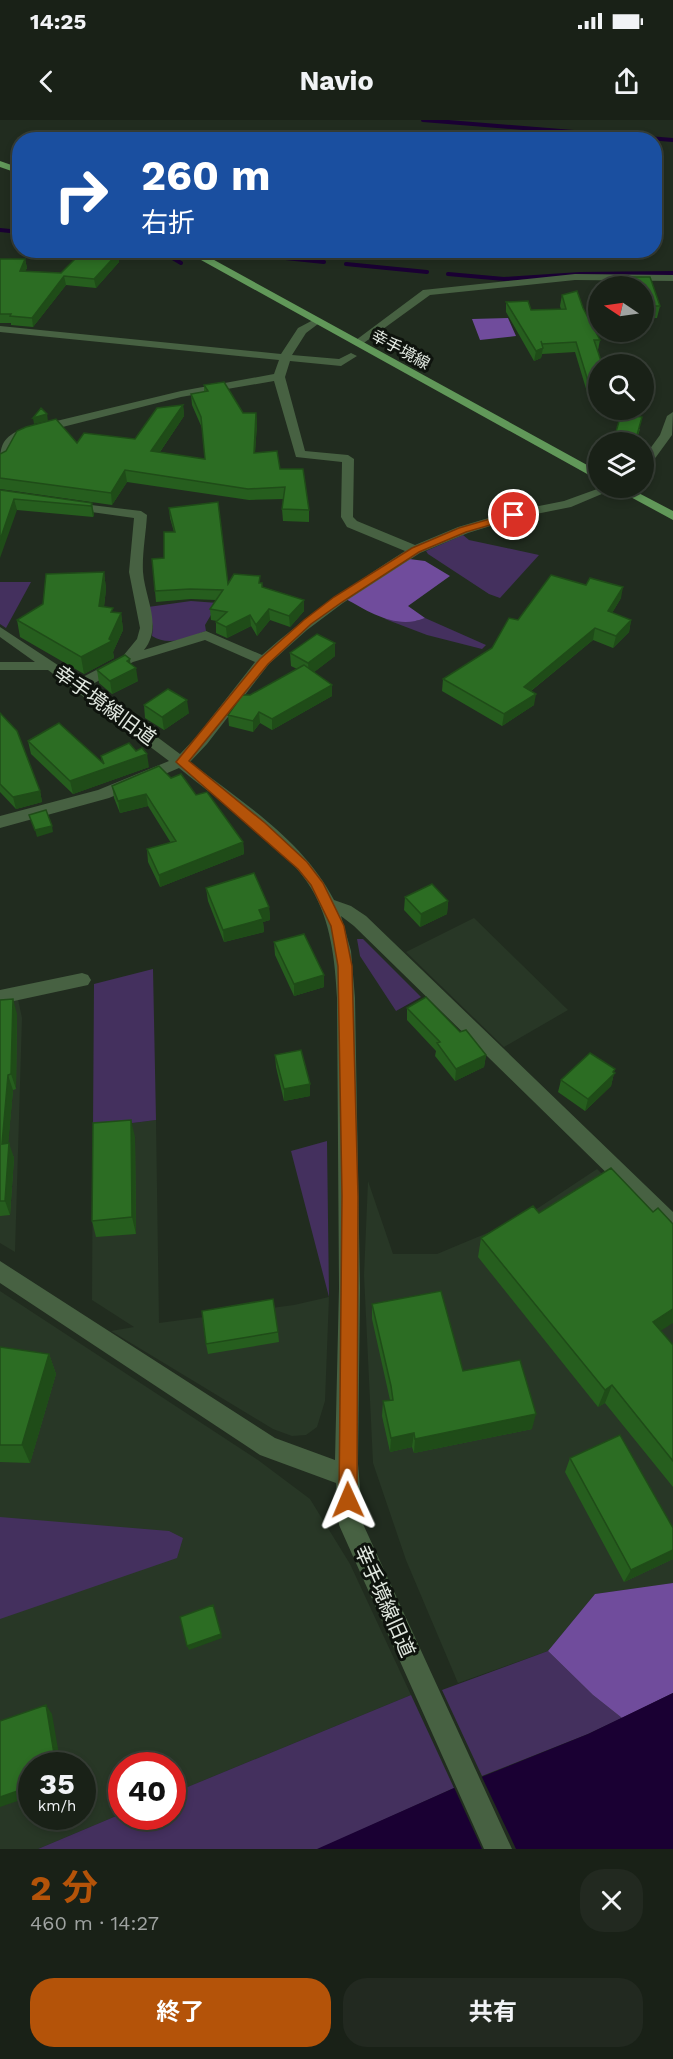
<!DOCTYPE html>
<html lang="ja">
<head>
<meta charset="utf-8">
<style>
	:root { --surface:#192117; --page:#222920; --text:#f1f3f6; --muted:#9fa3a1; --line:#373e36; --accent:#b45309 }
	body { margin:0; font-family:"Work Sans","Noto Sans JP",sans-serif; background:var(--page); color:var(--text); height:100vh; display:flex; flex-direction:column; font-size:22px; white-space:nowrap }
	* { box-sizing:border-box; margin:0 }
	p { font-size:20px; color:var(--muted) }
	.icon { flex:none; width:33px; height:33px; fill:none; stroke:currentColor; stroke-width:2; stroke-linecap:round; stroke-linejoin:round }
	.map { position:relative; height:1729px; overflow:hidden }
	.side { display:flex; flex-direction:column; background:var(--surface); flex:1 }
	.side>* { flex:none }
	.top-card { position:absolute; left:12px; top:12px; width:650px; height:126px; border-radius:24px; box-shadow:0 3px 9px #0003,0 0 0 2px var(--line); background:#1a4fa0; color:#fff; overflow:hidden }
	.needle { width:39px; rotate:283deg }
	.fabs { position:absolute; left:588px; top:156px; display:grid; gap:12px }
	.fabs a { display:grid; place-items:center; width:66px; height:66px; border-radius:50%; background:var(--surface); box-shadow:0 3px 9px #0003,0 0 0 2px var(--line); font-size:30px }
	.speed { position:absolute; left:18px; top:1632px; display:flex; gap:12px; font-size:30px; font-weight:700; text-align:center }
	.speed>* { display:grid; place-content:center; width:78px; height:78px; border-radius:50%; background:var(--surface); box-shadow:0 3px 9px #0003,0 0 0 2px var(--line); line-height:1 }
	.speed small { font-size:15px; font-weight:400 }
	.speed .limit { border:9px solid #d22; background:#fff; color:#111 }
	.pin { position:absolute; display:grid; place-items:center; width:51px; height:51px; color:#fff; margin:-26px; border:3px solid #fff; border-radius:50%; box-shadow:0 2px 6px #0007 }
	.me { position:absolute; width:66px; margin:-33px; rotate:359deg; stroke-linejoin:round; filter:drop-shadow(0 0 4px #0008) }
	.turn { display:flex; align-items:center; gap:21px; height:126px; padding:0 30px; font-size:27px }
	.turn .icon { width:78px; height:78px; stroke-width:2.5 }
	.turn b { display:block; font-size:42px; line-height:51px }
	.round { display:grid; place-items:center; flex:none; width:63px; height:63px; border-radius:24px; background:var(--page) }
	.headline { display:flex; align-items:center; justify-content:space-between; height:102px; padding:0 30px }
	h1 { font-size:36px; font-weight:700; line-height:45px; color:var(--accent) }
	.button { display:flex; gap:12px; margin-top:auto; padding:12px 30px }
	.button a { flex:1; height:69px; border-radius:24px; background:var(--accent); color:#fff; font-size:24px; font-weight:700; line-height:69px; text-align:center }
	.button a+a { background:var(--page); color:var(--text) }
	.status { display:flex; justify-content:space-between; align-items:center; height:42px; padding:0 30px; background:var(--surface); direction:ltr }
	.status svg { height:16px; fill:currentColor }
	header { display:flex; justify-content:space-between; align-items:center; height:78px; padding:0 30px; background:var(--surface); font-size:27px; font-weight:700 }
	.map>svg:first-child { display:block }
	.built { fill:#283726; fill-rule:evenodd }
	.green { fill:#44305e }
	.forest { fill:#704c9c }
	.water { fill:#1a0033 }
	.pier { fill:#212c1f }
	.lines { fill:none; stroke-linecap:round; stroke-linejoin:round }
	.stream { stroke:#1a0033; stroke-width:4 }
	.minor { fill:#476142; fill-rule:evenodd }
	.major { fill:#619859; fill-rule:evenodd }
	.wall { fill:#265e1e }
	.shaded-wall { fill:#1f4c18 }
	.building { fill:#2c6d23; stroke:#1f4c18; stroke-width:1.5 }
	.route { fill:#b45309; stroke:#753606; stroke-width:1.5 }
	.labels { text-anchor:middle; stroke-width:6; stroke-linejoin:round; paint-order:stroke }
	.far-street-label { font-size:16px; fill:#e0e7df; stroke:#0e130d }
	.street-label { font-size:20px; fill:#e0e7df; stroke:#0e130d }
</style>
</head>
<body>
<div class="status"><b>14:25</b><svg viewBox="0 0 49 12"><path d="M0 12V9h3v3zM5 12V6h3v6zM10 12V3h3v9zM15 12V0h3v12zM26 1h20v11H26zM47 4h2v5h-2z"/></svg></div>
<header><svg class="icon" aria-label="back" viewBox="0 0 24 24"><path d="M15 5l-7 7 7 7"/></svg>Navio<svg class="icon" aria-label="share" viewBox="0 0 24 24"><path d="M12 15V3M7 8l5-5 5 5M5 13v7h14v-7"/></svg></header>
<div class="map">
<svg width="673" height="1729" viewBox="0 0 673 1729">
	<rect width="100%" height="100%" fill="#212c1f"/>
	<path class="built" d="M474,798L568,890L504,927L406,832Z
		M18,879L22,898L15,1132L0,1123V882Z
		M156,1000L159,1203L294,1185L329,1177L325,1281L317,1307L306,1315L292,1316L273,1309L111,1211L134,1207L92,1180L93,1008Z
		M597,1049L673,1123V1463L595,1474L548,1531L458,1563L406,1440L373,1343L364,1155L368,1061L393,1134H437L523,1098Z
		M0,1171L258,1340L310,1379L350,1444L411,1575L173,1673L172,1646H122L121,1694L38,1729H0ZM32,1646H82V1696H32Z"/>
	<path class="green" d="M463,415L469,420L539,435L500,478L489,474L428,434L426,431Z
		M0,462H31L6,508L0,504Z
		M191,481L218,483L205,505L206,511C190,517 169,527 152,516L153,506L148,487Z
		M425,498L486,525L482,529L427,515L385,499L416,501Z
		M357,819H363L421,877L396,891L360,836Z
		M153,849L156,1000L93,1008L94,864Z
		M327,1021L329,1177L291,1031Z
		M0,1397L169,1411L183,1418L177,1438L0,1499Z
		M548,1531L593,1575L622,1598L588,1614L482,1656L442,1570Z
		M411,1575L454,1668L319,1729H38L121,1694L122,1696H172L173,1673Z"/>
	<path class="forest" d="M508,198L516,216L480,220L472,199Z
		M409,439L425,441L450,456L408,486L425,498C397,510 369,492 346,479Z
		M673,1463V1573L622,1598L593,1575L548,1531L595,1474Z"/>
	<path class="water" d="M673,1573V1729H317L454,1668L588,1614Z"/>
	<path class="pier" d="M480,1653L516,1729H482L453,1665Z"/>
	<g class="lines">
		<path class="stream" d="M423,0L673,20
			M0,110L20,112
			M159,130L181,143
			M217,131L324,142
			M346,144L427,152
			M448,154L504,159L580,154L673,153"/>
		<path class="minor" d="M575,154L673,155V161L575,160L430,175L361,225L357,226L352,223L423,170Z
			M317,198L322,201L306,213L292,235L339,239L351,233L357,236L341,246L290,241L285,257L305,331L348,335L354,339L353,397L357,401L415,425L458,407L509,392L564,381L600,368H616L571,387L516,398L468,413L420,433L343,483L307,510L269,544L207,624L190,642C242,682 304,721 334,780L351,786L366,796L673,1092V1114L666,1111L354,806L341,796L351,831L355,878L360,1168L358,1344L363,1404L512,1729H484L339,1405L336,1363L260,1335L0,1163V1141L275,1318L335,1340L339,1168L337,878C335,840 331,801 311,768C287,727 217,679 179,648L109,678L0,708V696L98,670L169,641L48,550H0V542H35L0,517V507L79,559L123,536L137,519L140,508L129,452L134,398L70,389L64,385L66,382L141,391L147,395C146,413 142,434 143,452C145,479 163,506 144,530L206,511L262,535C307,495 355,463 405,431L347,407L341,397L342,342L296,337L274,261L181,277L27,316L15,322L6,341L0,345C0,326 2,319 19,310L181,271L274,254L279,240L0,212V206L281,234L298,208ZM205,520L255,542L197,616L180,634L89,566L133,542Z
			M673,292L672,315L648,348L644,349V337L660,315L667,296Z
			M82,853L88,855L91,860L88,865L0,884V870Z"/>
		<path class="major" d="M0,41L20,48V54L0,47Z
			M183,130H196L598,351V360Z
			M614,368H629L673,391V400Z"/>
	</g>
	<path class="wall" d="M118,133L119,142L96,168L66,165L33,207L11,205V203H0V139H25L27,148L25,151L61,153Z
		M614,157H650L660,186L657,198H644V166H613Z
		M562,175L583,188L600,220L598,230H597L598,244V272H587L575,232L542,234L541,238L534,241L506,192V182L531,190L561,189L560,186Z
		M204,265L243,293H256L257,304L255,333L280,349L309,390V402L283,401L282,389L284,379L249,380L127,362L112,385L0,369V334L77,323L135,319L183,285L184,296L160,332L205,339L202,308L192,285L191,274L204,272Z
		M640,309L636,322H614L616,312Z
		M0,370L92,383L94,395L93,397L17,390Z
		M169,388L228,464L261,463L263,467L304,480V491L290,507L270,500L257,516L251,506L227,518L216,513V502L217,501L211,500L210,489L216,480L191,479L156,482L155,471L164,438L174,412L170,398Z
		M104,452L106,469L104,487L114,493H121L123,510L113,532L114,538L84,554L20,517L17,500Z
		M621,478L612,493L631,500L629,512L613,528L593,520L531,571L534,585L502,606L442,571L443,559L492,528Z
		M290,533L335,536L314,552L332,565V576L272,610L260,603L253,612L229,606L228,595L250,575L297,549L291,546Z
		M130,544L138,561L112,574L99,563L97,550Z
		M144,585L189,593L164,610L145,598Z
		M0,593L40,671L42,682L16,689L0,672Z
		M28,621L102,642L101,636L149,647L73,674L31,634Z
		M171,658L196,675L243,722L244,734L160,767L148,742L147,729L171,723L148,686L120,693L114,678L112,666Z
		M206,768L269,787L270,800L263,802L264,812L224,822L208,781Z
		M405,777L448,781L447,794L420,807L404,790Z
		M274,822L324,867L294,876L275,835Z
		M0,880L17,894L16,969L13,970L8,1023L14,1038L10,1095L0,1096Z
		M407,888L460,912L486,935L484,947L455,961L435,936L436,931L407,900Z
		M275,935L310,976L284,981L276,947Z
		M614,953L611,966L585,991L558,972L561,960Z
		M135,1017L136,1114L96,1117L92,1101Z
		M539,1093L661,1211L673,1225V1367L605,1283L598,1287L478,1137L481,1118Z
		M372,1184L463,1251L532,1309L414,1333L412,1327L390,1332L382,1296L383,1281L390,1280L372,1199Z
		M278,1212L279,1222L208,1234L206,1224Z
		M0,1227L49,1234L56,1254L30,1343L0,1342Z
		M570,1338L673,1408V1439L624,1462L565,1352Z"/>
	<path class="shaded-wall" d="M118,133L119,142L96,168L94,159Z
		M25,139L27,148L21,160L20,151Z
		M64,156L66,165L33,207L32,198Z
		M543,228L541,238L534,241L536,231Z
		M183,285L184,296L153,342L151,331Z
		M256,293L257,304L254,344V333Z
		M47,294L48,301L34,304L33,298Z
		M125,350L127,362L112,385L111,373Z
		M14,379L17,390L0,438V420Z
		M92,383L94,395L93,397L91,386Z
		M104,452L106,469L102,503L99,486Z
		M623,467L621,478L606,503L608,491Z
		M304,480V491L290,507L289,496Z
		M269,489L270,500L257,516L256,505Z
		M121,493L123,510L113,532L114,538L84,554L81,537L109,519Z
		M250,495L251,506L227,518L226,507Z
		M631,500L629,512L613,528L616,516Z
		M595,508L593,520L522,578L524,567Z
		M335,523V536L309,556L308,543Z
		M130,539L131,550L136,548L138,561L112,574L110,561L127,541Z
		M332,565V576L272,610V599Z
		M536,574L534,585L502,606L504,594Z
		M187,580L189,593L164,610L162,597Z
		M259,592L260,603L253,612V601Z
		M147,634L149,647L73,674L70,661Z
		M40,671L42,682L16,689L13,677Z
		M146,674L148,686L120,693L118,681Z
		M52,706L53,712L37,717L35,710Z
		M243,722L244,734L160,767L159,755Z
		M448,781L447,794L420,807L421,794Z
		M269,787L270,800L263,802L264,812L224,822L223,810L259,790Z
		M324,855V867L294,876V864Z
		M13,879L17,894L16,969L11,954Z
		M486,935L484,947L455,961L456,949Z
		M615,949L611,966L585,991L588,979Z
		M8,955L13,970L7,1038L2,1024Z
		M310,964V976L284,981V969Z
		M131,1000L135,1017L136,1114L132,1097Z
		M9,1023L14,1038L10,1095L5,1081Z
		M673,1189V1203L646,1220L653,1202Z
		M49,1234L56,1254L30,1343L22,1325Z
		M612,1265L605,1283L598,1287L605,1270Z
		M536,1294L532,1309L414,1333L415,1319Z
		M414,1313L412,1327L390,1332L391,1318Z
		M673,1430V1439L624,1462L631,1450Z
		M221,1514L222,1518L189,1530L187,1526Z
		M46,1585L52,1594L61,1646H56Z
		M32,1666V1676L0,1687V1677Z"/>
	<path class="building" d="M84,130L118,133L94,159L64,156L32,198L10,196L11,194H0V139H25L20,151L61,153Z
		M614,157H650L660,186H644V166H617Z
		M577,171L583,188L600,220H594L602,244H598V261H588L576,222L542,224L541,221L543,228L536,231L506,182L528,181L531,190L566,189L562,175Z
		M224,262L243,293H256L254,333L277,331L280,349H303L309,390L282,389L285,367L248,369L125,350L111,373L0,358V334L6,331L17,311L26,307L56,299L77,323L84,313L135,319L157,288L183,285L151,331L205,339L201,297L191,274L208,271L204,265Z
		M41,288L47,294L33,298Z
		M621,294L642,297L637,315L616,312Z
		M0,370L92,383L91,386L14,379L0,420Z
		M218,382L228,464L234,454L260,456L259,463H262V467L304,480L289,496L269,489L256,505L250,495L226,507L216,502L227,492L210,489L223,470L190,469L155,471L152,439L164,438V412H175L169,388Z
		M104,452L99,486L113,488L111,492L121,493L109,519L112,521L81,537L17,500L43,484L46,454Z
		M551,455L586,465L590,458L623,467L608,491L631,500L616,516L595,508L524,567L536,574L504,594L443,559L492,528L509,498L518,500Z
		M317,514L335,523L308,543L290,533Z
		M125,535L130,539L127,541L136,548L110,561L97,550Z
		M304,545L332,565L272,599L259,592L253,601L228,595L242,575H250Z
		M168,569L187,580L162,597L144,585Z
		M0,593L17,611L40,671L13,677L0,664Z
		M59,603L104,644L101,636L129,623L136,631L142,628L147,634L70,661L28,621Z
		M159,646L171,658L181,654L196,675L207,672L243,722L159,755L147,729L176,721L146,674L118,681L112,666Z
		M46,690L52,706L35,710L29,695Z
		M254,753L269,787L259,790L263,799L223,810L206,768Z
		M432,764L448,781L421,794L405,777Z
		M304,814L324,855L294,864L274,822Z
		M426,877L460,912L466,910L486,935L456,949L437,923L440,922L407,888Z
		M13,879L11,954L8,955L2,1024L9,1023L5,1081H0V880Z
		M301,930L310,964L284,969L275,935Z
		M590,933L615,949L613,952L615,953L588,979L561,960Z
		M131,1000L132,1097L92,1101L93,1003Z
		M611,1048L653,1092L658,1088L673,1104V1189L653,1202L673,1225V1341L612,1265L605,1270L481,1118L533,1086L539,1093Z
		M441,1171L463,1251L520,1240L536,1294L415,1319L414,1313L391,1318L383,1281L393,1280L391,1266L372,1184Z
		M273,1179L278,1212L206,1224L202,1191Z
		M0,1227L49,1234L22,1325H0Z
		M620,1315L673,1408V1430L631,1450L570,1338Z
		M213,1485L221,1514L187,1526L180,1497Z
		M46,1585L56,1646H32V1666L0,1677V1601Z"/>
	<path class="route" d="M514,392L518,393V397L466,412L419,432L342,482L311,504L268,544L189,641L265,703L307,742L323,763L344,806L352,846L358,1076L357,1380L354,1386L348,1389L341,1386L339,1380L342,1076L338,846L331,806L311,765L298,749L176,642L260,539L304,500L334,477L412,428L459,408Z"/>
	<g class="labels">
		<g class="far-street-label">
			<text transform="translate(401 229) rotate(29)" y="6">幸手境線</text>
		</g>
		<g class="street-label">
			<text transform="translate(105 585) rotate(36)" y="7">幸手境線旧道</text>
			<text transform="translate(385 1481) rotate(66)" y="7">幸手境線旧道</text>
		</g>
	</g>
</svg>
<div class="fabs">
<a><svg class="needle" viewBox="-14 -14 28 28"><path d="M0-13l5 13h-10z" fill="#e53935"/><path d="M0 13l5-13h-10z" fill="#9fa3a1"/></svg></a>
<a><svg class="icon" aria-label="search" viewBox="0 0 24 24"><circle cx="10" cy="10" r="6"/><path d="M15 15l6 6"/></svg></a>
<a><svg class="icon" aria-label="layers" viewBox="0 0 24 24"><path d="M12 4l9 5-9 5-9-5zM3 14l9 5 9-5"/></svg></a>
</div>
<div class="speed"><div>35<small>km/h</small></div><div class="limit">40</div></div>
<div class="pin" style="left:514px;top:395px;background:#d93025"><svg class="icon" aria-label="arrive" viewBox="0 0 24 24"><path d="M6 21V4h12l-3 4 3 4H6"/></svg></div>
<svg class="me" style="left:348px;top:1380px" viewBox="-20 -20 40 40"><path d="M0-17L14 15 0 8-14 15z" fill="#b45309" stroke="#fff" stroke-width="4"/></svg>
<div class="top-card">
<div class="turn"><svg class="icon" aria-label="right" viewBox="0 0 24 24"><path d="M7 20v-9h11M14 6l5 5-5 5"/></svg><div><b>260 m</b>右折</div></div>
</div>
</div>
<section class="side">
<div class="headline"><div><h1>2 分</h1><p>460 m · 14:27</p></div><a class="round"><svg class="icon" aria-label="close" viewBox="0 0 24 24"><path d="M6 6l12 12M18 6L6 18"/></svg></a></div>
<div class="button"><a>終了</a><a>共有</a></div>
</section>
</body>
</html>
